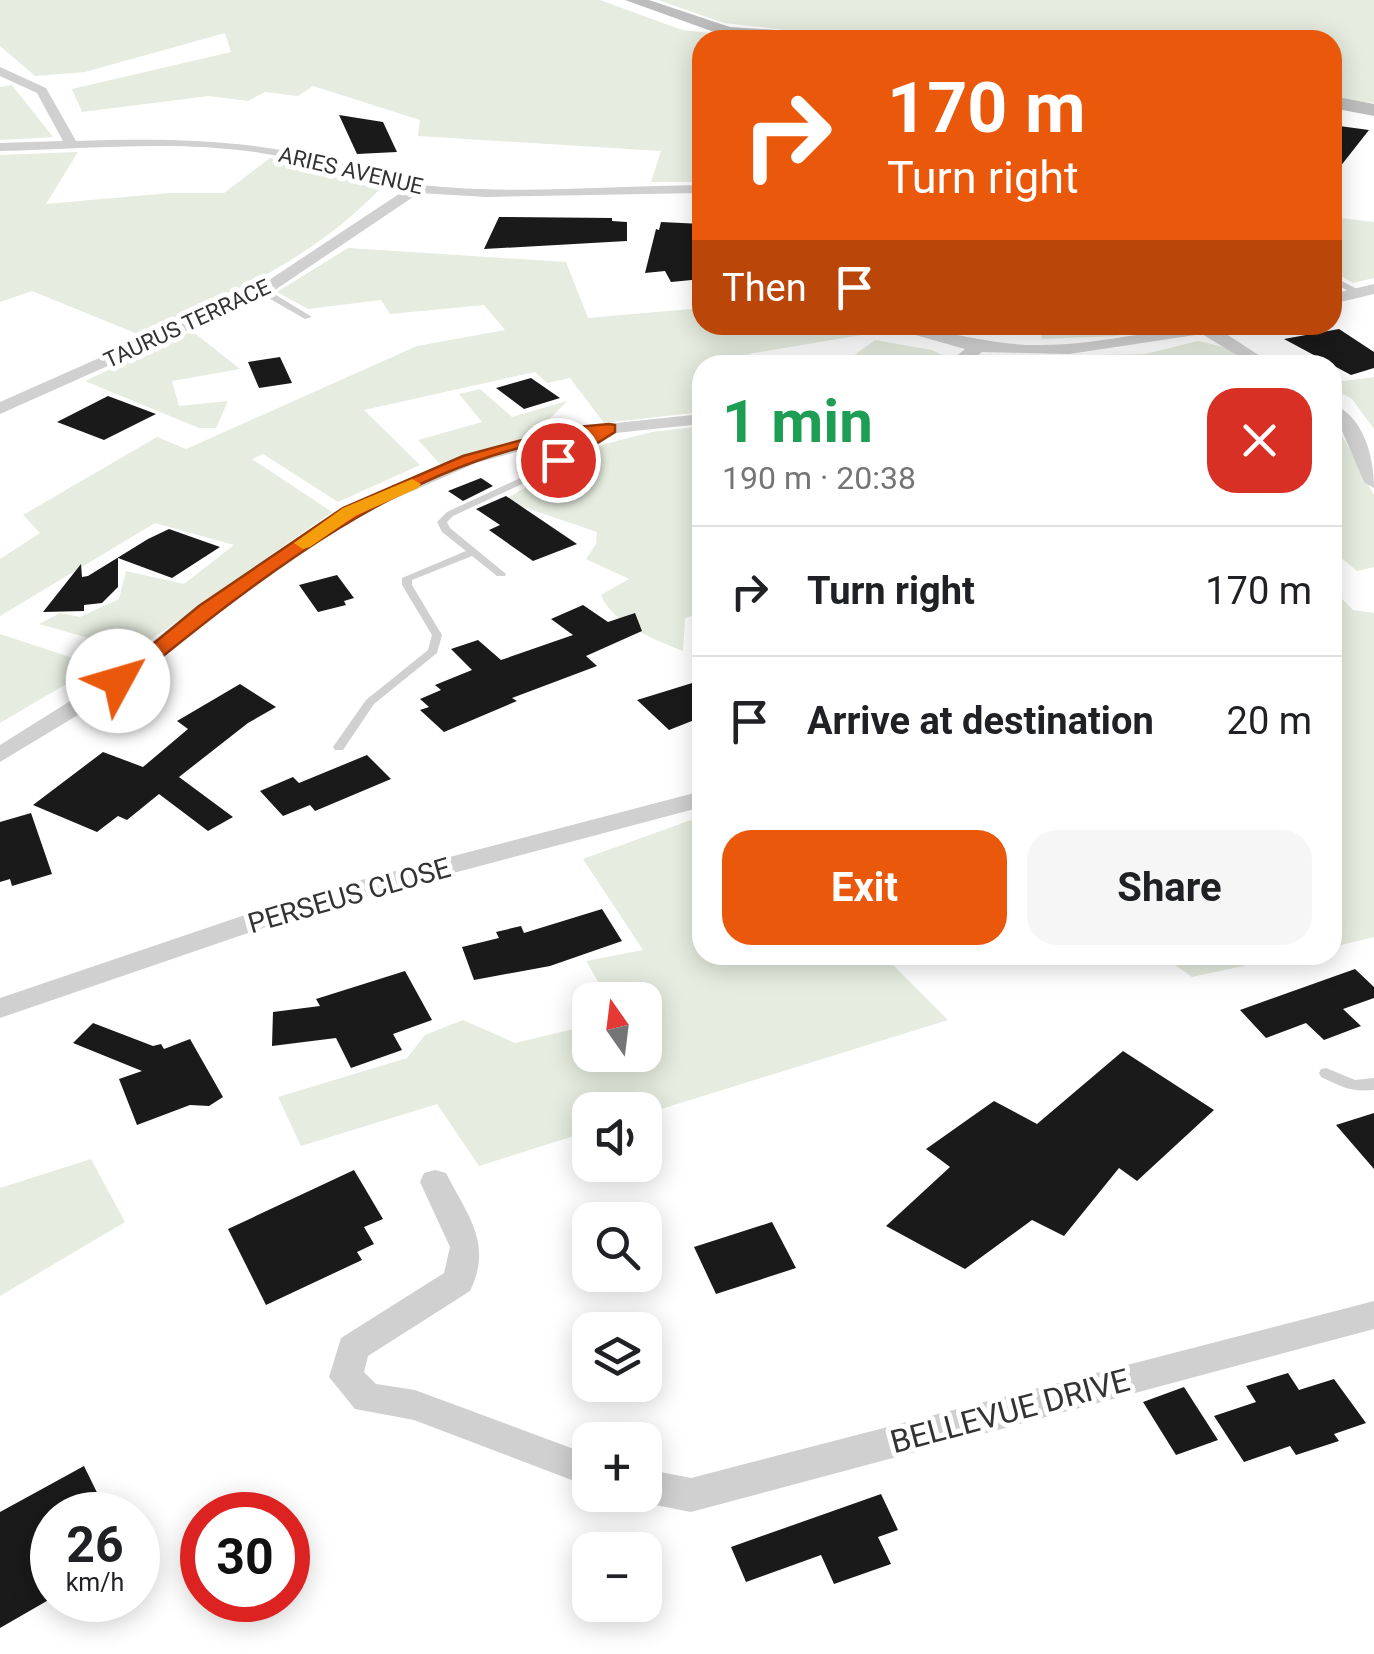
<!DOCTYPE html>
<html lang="en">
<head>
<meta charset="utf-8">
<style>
	:root { --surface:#fff; --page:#f6f6f6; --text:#202124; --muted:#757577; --line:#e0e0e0; --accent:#ea580c }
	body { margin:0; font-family:Roboto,sans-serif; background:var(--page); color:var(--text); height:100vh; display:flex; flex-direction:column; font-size:38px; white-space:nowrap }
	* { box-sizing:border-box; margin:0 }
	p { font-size:32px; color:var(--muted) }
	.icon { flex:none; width:55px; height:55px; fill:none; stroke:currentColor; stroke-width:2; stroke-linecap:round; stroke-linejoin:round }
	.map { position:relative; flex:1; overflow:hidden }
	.side { position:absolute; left:692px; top:355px; width:650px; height:610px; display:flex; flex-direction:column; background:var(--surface); border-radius:30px; box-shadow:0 5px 25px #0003 }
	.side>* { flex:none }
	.hud { position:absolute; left:692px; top:30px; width:650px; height:305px; border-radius:30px; box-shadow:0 5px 25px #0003; background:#ea580c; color:#fff; overflow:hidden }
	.needle { width:65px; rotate:346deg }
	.tools { position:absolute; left:572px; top:982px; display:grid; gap:20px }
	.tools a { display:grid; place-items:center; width:90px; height:90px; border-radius:20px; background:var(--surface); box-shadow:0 5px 25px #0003; font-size:50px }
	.speed { position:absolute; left:30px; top:1492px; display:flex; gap:20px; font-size:50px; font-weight:700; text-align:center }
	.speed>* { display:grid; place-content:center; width:130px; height:130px; border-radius:50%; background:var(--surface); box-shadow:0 5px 25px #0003; line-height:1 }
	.speed small { font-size:25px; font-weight:400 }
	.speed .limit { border:15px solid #d22; background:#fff; color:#111 }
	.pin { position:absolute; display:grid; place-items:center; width:85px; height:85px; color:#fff; margin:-42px; border:5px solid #fff; border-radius:50%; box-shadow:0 2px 10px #0007 }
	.me { position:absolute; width:110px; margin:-55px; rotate:51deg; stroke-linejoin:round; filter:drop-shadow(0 0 8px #0008) }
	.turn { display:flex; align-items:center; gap:35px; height:210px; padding:0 30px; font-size:45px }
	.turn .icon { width:130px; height:130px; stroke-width:2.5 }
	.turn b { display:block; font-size:70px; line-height:85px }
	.then { display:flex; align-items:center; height:95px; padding:0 30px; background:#0003; gap:20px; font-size:38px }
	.round { display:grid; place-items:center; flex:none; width:105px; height:105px; border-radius:30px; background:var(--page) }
	.headline { display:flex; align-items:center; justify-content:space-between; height:170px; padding:0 30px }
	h1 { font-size:60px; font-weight:700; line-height:75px; color:#1e9e55 }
	.cta { display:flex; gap:20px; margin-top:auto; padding:20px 30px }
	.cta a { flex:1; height:115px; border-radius:30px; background:var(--accent); color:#fff; font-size:40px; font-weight:700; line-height:115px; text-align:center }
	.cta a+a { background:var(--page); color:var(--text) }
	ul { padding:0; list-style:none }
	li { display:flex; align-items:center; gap:30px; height:130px; padding:0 30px; border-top:2px solid var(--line) }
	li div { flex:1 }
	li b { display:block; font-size:38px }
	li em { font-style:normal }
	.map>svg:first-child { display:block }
	.green { fill:#e6ecdf }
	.building { fill:#1a1a1a }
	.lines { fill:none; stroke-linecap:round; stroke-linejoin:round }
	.lane { fill:#d0d0d0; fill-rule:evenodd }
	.street { fill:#d0d0d0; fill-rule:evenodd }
	.secondary { fill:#bdbdbd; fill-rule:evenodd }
	.route { fill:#ea580c; stroke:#983908; stroke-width:2.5 }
	.slow { fill:#f59e0b }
	.labels { text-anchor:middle; stroke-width:10; stroke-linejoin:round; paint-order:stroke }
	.far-street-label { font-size:22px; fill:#333; stroke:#fff }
	.street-label { font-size:28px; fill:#333; stroke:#fff }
	.near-street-label { font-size:32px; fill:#333; stroke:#fff }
</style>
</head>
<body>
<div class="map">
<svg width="1374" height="1654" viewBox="0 0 1374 1654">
	<rect width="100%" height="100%" fill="#fff"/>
	<path class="green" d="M0,0H600L682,30L778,40H702V182H651L661,151L418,136L420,120L313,86L298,96L265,92L248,101L209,96L82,112L72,89L231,52L225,33L85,72L35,76L0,46Z
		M658,0H1374V103L1333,99L1332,40H874L724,23Z
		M12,85L53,137L0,140V87Z
		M78,152L46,204L170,193H224L270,158L299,163L379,190C312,259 227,297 140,335L32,291L0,302V155Z
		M1332,217L1374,222V278L1353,283L1333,271Z
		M348,248L566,262L588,318L702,308V325H847L867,334L748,354L756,365H702V412L604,423L570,378L547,383L535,372L364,410L420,465L338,502L263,454L252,459L332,512L135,651L39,624L60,613L80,617L119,599L126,571L184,584L234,545L155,523L0,616V559L40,533L23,515L157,437L186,449L417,346L505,330L484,305L390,314L381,300L308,309L277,292Z
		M1038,325H1179L1116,336L1042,339Z
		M192,331L240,369L172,381L179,406L228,401L216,428H199L85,381Z
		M875,340L932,350L950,359L946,365H870L873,359L853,356Z
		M1198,341L1228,348L1255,365H1029L1024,357L1145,354Z
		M1374,377V429L1352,399L1333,389L1332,378L1344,381Z
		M480,389L512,417L567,401L533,436L440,464L418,440L482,422L459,394Z
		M1333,419L1374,495V567L1357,571L1333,551Z
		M702,426V613L685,618L683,651C656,640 613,625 601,595L629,579L586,559L596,544L597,532L503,500L605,444L652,432Z
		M1333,590L1353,610L1374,613V937L1333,947Z
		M0,634L97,666L0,723Z
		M702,816V955H883L948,1020L645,1114V1110H590V1131L479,1166L437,1104L301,1146L278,1097L407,1058L425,1035L463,1020L515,1043L590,1025V1055H645V1000H609L586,961L643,950L583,859Z
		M1161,955H1294L1192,977Z
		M91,1159L125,1222L0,1296V1188Z"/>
	<path class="building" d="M339,115L383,122L397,152L357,154Z
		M1332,125L1369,130L1332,177Z
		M499,217L612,218V221L627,222V241L484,249Z
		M661,222L702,224V279L671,282L665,271L645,273L656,229L659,230Z
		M1339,329L1374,352V368L1351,375L1284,339Z
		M280,357L292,383L259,388L248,362Z
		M531,378L560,398L524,409L496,388Z
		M108,396L156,414L104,440L57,422Z
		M481,478L493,486L463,501L448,491Z
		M506,496L577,544L533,561L489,530L500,525L476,509Z
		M169,529L220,547L172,578L118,558V587L102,603L84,605V611L43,612L81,564L82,577L88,576L148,539Z
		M337,575L354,598L344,601L346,605L318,612L299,585Z
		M583,605L608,622L635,613L642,631L586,656L597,666L512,698L517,701L444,732L420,710L429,707L420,699L441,690L435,685L472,670L451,649L478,640L501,660L573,635L551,619Z
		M702,680V717L669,730L637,700Z
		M240,684L276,707L248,723L179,777L233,817L208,831L159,794L127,820L118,816L97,832L33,805L103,752L143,767L188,729L177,721Z
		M367,755L391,779L315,811L310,805L283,816L260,791L293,777L299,783Z
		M31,813L52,874L12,886L10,879L0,882V822Z
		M602,909L622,941L550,966L474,980L462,947L499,938L496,932L521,926L524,933Z
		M1355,969L1374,987V998L1343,1009L1361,1026L1324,1040L1306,1023L1266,1038L1240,1010Z
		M405,971L432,1020L393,1034L402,1050L351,1068L336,1038L272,1046L273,1012L320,1006L316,999Z
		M93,1023L153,1046L161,1044L164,1049L190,1039L223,1097L209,1106L190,1105L137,1125L119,1079L142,1071L73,1043Z
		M1123,1051L1214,1110L1137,1181L1119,1168L1064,1236L1032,1220L965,1269L886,1226L950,1167L926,1149L994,1101L1037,1124Z
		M1374,1113V1169L1336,1125Z
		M354,1170L383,1219L364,1227L374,1244L357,1252L362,1260L266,1305L228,1229Z
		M772,1222L796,1268L716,1294L694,1247Z
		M1288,1373L1299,1390L1334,1379L1366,1423L1334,1434L1339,1441L1296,1455L1290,1446L1244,1462L1214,1416L1256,1402L1246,1386Z
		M1184,1387L1218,1440L1176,1455L1143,1402Z
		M84,1466L108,1515H52V1598L0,1628V1512Z
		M881,1494L898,1530L878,1537L891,1564L834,1584L821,1555L746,1582L731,1547Z"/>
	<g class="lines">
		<path class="lane" d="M1332,276L1361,291L1362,293L1355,295L1332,282Z
			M260,289H266L312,317L305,319L260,293Z
			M609,426L614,429L612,431L535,478L453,516L447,522L450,528L506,574L505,576H497L472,556L412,580V585L442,635L437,653L374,704L343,750H335L333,747L366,700L428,650L432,635L402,585V578L466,551L442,532L437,522L447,512L529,474Z
			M1326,1068L1355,1080L1374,1078V1090C1349,1092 1343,1087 1321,1077L1319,1073L1321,1069Z"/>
		<path class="street" d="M0,67L46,88L76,141C159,138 238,139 318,157C352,164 386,181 421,185C513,195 609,186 702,185V193L487,197L419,193L269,294L0,414V402L257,288L405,190C355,176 306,160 255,152C171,140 84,149 0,151V143L63,141L37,93L0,76Z
			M1374,284V294L1332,304V294Z
			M880,325C934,325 985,346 1040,345C1106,345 1168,325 1229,325L1220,330L1274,365H1253L1202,334L1069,354L982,352L965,365H945L965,349Z
			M1332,404C1364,416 1374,457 1374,488L1364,482L1339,424L1332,419Z
			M702,414V424L567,438L476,463L356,516L214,615L126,686L0,762V745L110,676L198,605L342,508L462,455L559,429Z
			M702,791V807L321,908L0,1018V998L304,895Z
			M435,1170L446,1173C468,1216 493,1244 470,1291L368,1356L364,1372L376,1384L415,1390L590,1455V1487L414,1420L355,1409L329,1377L341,1338L444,1273L450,1247L420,1182L424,1173Z
			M1374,1301V1329L691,1512L645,1503L631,1495H645V1469L691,1478Z"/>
		<path class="secondary" d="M625,0H649L730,27L854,35L863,40L728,37Z
			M1332,96L1374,104V116L1332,108Z"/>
	</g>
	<path class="route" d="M609,424L615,425V432L564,464L549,460L585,436C413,453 255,581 126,686H111L108,681L199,606L343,508L463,456L566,428Z"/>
	<path class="slow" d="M412,479L421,484L418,488L355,516L310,547L303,549L294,543L343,508Z"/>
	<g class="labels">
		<g class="far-street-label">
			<text transform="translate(351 170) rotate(13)" y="8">ARIES AVENUE</text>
			<text transform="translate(187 323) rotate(-25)" y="8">TAURUS TERRACE</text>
		</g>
		<g class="street-label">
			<text transform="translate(349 895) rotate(-16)" y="10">PERSEUS CLOSE</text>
		</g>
		<g class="near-street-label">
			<text transform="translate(1010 1411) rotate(-15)" y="11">BELLEVUE DRIVE</text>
		</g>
	</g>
</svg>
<div class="tools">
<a><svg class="needle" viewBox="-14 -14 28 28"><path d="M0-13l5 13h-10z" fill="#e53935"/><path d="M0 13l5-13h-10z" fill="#757577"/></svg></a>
<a><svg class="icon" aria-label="sound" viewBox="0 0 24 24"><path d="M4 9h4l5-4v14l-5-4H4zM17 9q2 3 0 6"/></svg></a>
<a><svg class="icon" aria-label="search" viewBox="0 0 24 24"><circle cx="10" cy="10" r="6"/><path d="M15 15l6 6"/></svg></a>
<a><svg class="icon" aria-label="layers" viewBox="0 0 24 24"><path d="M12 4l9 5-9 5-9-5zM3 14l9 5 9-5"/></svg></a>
<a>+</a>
<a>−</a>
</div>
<div class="speed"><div>26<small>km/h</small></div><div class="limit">30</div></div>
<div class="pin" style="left:558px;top:460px;background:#d93025"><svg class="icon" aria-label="arrive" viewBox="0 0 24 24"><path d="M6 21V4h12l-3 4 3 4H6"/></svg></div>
<svg class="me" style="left:118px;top:681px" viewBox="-20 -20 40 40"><circle r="19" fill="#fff"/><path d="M0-13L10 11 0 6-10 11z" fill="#ea580c"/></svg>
<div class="hud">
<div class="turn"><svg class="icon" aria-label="right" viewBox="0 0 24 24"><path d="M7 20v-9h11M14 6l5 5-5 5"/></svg><div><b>170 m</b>Turn right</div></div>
<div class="then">Then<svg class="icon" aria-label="arrive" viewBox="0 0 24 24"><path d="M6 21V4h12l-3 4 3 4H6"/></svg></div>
</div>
<section class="side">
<div class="headline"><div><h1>1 min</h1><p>190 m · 20:38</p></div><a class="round" style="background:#d93025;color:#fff"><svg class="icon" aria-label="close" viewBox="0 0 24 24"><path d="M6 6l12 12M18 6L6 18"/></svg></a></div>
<ul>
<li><svg class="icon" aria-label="right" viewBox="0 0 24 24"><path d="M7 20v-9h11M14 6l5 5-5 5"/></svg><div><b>Turn right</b></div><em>170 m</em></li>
<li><svg class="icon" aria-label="arrive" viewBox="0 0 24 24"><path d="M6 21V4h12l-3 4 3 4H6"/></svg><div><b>Arrive at destination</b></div><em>20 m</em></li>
</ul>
<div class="cta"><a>Exit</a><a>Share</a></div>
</section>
</div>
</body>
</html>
